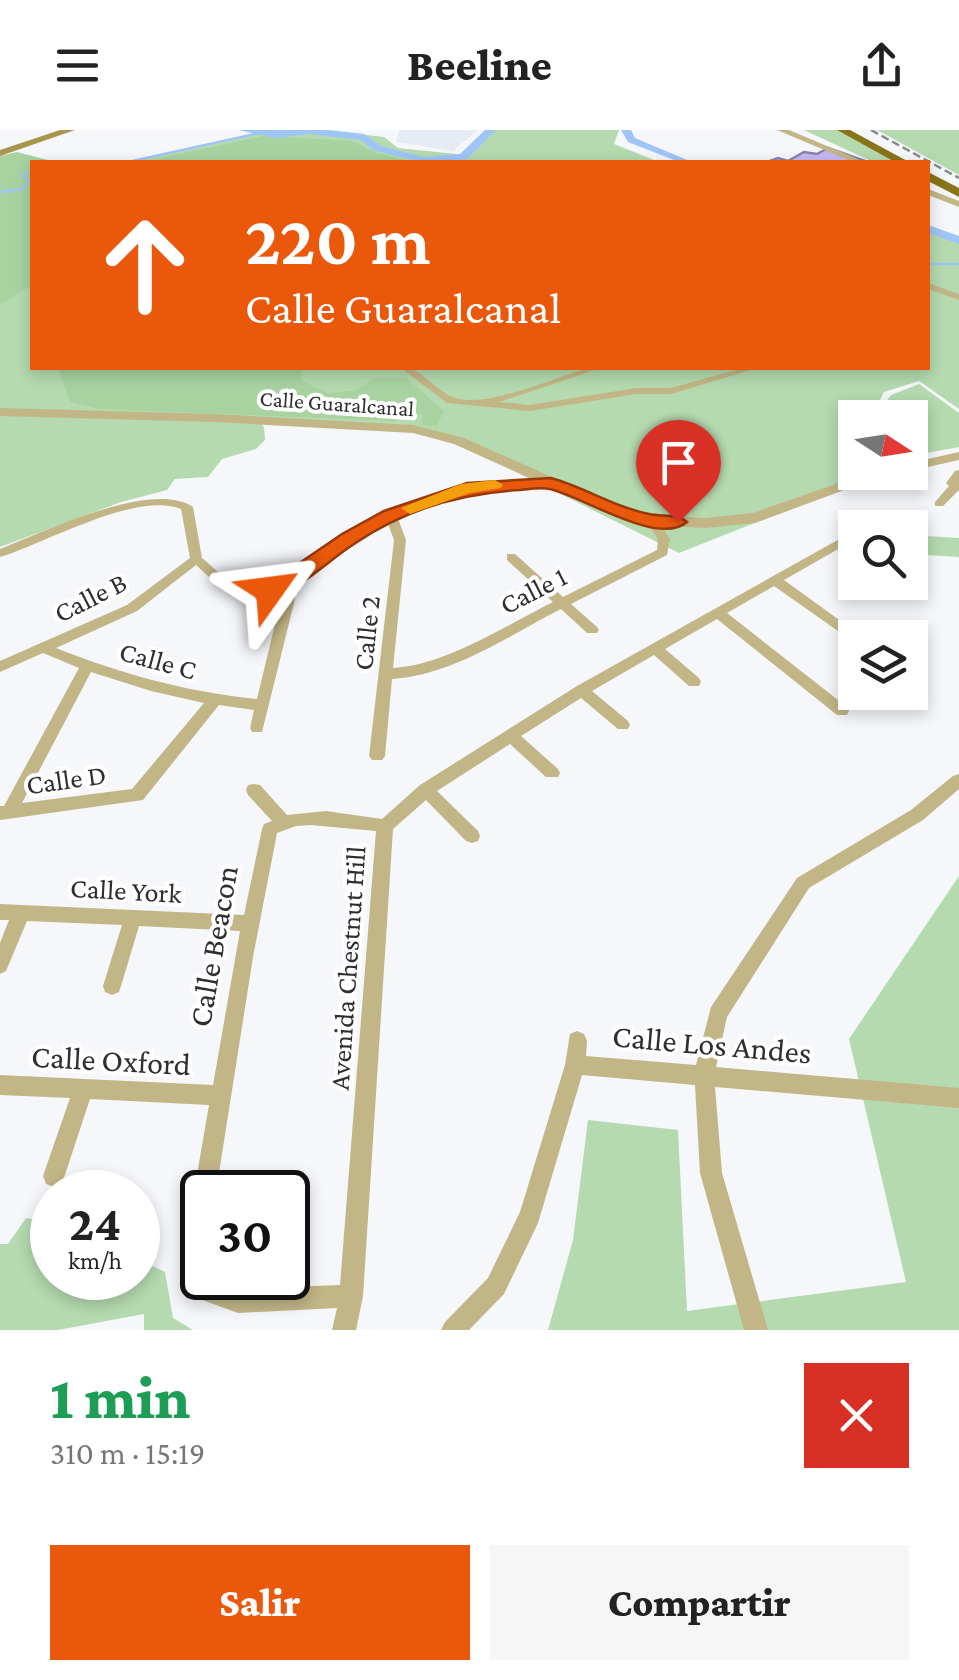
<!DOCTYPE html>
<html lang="es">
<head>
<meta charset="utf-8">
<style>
	:root { --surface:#fff; --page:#f6f6f6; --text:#222; --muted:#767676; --accent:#ea580c }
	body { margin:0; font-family:"Crimson Pro",serif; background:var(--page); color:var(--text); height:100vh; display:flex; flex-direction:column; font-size:38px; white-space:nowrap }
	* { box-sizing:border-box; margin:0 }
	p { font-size:32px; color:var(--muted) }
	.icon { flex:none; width:55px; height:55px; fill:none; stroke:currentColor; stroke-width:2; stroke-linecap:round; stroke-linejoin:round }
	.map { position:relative; height:1200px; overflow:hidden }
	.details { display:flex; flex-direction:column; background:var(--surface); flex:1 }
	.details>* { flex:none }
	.banner { position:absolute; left:30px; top:30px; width:900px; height:210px; border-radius:0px; box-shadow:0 5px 15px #0003; background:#ea580c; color:#fff; overflow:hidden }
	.needle { width:65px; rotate:102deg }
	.fabs { position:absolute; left:838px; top:270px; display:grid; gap:20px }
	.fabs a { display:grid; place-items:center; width:90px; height:90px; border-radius:0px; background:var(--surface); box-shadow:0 5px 15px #0003; font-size:50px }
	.speed { position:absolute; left:30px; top:1040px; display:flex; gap:20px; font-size:50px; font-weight:700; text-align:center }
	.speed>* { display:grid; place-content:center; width:130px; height:130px; border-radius:50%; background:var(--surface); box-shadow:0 5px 15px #0003; line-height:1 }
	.speed small { font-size:25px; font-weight:400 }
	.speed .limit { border:5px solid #111; border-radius:15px; background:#fff; color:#111 }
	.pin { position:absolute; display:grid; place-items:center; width:85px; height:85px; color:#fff; margin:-102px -42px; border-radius:50% 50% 50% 0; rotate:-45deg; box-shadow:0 0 10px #0007 }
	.pin .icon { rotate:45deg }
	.me { position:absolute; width:110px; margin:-55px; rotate:59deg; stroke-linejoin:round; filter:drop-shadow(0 0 8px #0008) }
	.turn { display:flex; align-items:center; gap:35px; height:210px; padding:0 50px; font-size:45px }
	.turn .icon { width:130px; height:130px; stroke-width:2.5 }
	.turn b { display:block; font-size:70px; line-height:85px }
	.round { display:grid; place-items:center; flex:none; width:105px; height:105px; border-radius:0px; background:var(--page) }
	.headline { display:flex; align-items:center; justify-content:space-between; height:170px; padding:0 50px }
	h1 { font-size:60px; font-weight:800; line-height:75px; color:#1e9e55 }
	.button { display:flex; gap:20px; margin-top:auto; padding:20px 50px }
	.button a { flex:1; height:115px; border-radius:0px; background:var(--accent); color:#fff; font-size:40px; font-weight:800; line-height:115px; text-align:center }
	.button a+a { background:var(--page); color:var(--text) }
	header { display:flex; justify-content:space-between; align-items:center; height:130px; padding:0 50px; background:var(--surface); font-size:45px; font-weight:800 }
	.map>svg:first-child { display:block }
	.built { fill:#e6ecf6 }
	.green { fill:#b5daaf }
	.forest { fill:#a8d3a1 }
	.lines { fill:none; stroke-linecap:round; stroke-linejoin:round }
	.stream { stroke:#9fc5f7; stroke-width:2.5 }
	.river { fill:#9fc5f7; fill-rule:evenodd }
	.building { fill:#c5b9f4; stroke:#8a82ab; stroke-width:2.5 }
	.minor { fill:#c2b687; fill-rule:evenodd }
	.tertiary { fill:#c2b687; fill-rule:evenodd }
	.secondary { fill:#a8964c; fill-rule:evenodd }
	.trunk { fill:#887419; fill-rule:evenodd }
	.rail { stroke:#88898c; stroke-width:2.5; stroke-dasharray:8 4; stroke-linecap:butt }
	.route { fill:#ea580c; stroke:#983908; stroke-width:2.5 }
	.slow { fill:#f59e0b }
	.labels { text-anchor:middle; stroke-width:8; stroke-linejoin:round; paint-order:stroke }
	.far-street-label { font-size:22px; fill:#2e2f30; stroke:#fff }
	.street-label { font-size:28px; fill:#2e2f30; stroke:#fff }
	.near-street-label { font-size:32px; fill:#2e2f30; stroke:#fff }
</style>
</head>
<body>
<header><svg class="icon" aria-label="menu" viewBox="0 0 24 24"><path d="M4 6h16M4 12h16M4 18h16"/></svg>Beeline<svg class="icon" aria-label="share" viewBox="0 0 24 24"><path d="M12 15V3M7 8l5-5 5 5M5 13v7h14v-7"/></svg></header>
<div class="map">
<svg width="959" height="1200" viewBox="0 0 959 1200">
	<rect width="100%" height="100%" fill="#f5f7fb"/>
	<path class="built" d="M399,0H478L453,21L396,12Z"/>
	<path class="green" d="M270,0H324L384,7L398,18L465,25L489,0H619L614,14L654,30L690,32H125Z
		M804,0H837L898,32H873Z
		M877,0H959V45Z
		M32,54V238H928V103L959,110V279L919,251L884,262L871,287L855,288V342L881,343L679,423L454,311L415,296L257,289L264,297L265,310L256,319L222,329L208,347L175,349L167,360L121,372L0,417V62Z
		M919,254L959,283V317L910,326V288L875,287L891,265Z
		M910,405L959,408V427L910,424Z
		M959,746V1200H548L573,1110L588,990L678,1000L687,1181L906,1152L849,909Z
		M26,1088L52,1093V1148H138V1129L165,1142L173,1188L193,1200H144V1184L58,1200H0V1114H8Z"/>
	<path class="forest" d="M263,6L353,11L377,23L414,32H142Z
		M17,22L48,30L32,32V155L0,175V26Z
		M58,238H301L302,251L328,263L357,260L374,248H406L444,281L437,296L422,295L423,285L401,283L396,291L99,279L70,272Z"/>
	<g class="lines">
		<path class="stream" d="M128,32L264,2
			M0,62L22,59L29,51L22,45L32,40
			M928,134H959"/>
		<path class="river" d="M238,0H327L364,4L381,16L423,27L460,24L485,0H496L467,29L444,32H421L373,20L361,10L310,4L276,8Z
			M621,0H631L635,8L692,32H679L628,12Z
			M928,95L959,106V114L928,103Z"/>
	</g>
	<path class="building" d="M828,18L868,32H767L778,28L788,31L804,22L817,24Z"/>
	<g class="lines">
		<path class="minor" d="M928,153L959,164V170L928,159Z
			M401,238C423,237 435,262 456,268C486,278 555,248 588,238H601L499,272L530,275L636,258H671L743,238H757L671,264H636L530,281L447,273Z
			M959,340V360L943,376H935V372L949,356L946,353L955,341Z
			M551,350L555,351V355L470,364L423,376L397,386L406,410L393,538C446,535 505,496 553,472L507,430V424H515L563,467L657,420L658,409L645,390L651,386L655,387L670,409L667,425L571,474L597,497L599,500L597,503H587L561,479C508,506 453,545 392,549L385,626L382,630H372L369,626L394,410L387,391L350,413L293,456L295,469L262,602H252L250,598L254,580L219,575L143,670L0,690V676H4L79,538L43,523L0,542V531L127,475L190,428L181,379C136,361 46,413 0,427V419C44,402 152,349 193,377L202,428C218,441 238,464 261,460C293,454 318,422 345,405C408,365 477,352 551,350ZM196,435C224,461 242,476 281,462V469L257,569C187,562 121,544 56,518L137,481ZM91,542L151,561L204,573L132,659L22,673Z
			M843,407L849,411L847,414L784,450L860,505L862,508H855V513L774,456L727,483L847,577L849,581L847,585H837L717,489L665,519L699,548L701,552L699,556H689L654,525L592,561L628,591L630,595L628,599H618L581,568L521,606L558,639L560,643L558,647H546L510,614L437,661L478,701L480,706L478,711L472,713L466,711L426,670L393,699L363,1166L356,1200H332L337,1178L238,1183L194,1167C184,1142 181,1090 197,1068L194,1062L209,975L90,969L62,1054L54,1057L46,1054L43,1046L70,968L0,965V945L213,955L240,801L139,796L121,856L119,862L112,865L105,862L103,856L122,795L27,791L6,841L0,844V813L9,790H0V774L244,785L262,699L264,694L272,691L248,665L246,660L248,655L254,654L260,655L287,685L326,681L382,689L420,655L577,556ZM311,695L376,701L340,1155L238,1159L212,1151L211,1148H202V1062H216L253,827L277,703L296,696Z
			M959,644V659L923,690L809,758L727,887L716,937L959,958V978L715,957L722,1043L768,1200H744L700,1043L695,955L582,945L538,1093L504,1164L469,1200H441L445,1192L488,1148L520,1082L565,935L570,904L577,901L584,904L587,911L586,926L696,935L711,877L797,748L911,680L953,646Z"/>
		<path class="tertiary" d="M777,0H789L865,32H853Z
			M928,59L959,71V77L928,65Z
			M0,278L215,284L413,295L464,308L619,377L651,385L705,388L753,383L870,342H893L755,393L705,398L651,395L607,383L454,314L413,303L215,292L0,286Z
			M959,322V330L910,341V333Z"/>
		<path class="secondary" d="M60,0H75L0,26V20Z"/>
		<path class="trunk" d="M837,0H850L909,32H895Z
			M928,42L959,58V67L928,51Z"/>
		<path class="rail" d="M871,0L959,48"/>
	</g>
	<path class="route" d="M551,348C584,357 614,377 649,384C663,387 676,383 687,392C658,417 582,366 550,359C541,357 529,359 520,360C460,363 404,380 354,414C326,432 303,458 270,467L260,460L342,404L384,381L467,353Z"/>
	<path class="slow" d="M495,350L503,355L501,358L470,363L410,384L401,378L461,354Z"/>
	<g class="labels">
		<g class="far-street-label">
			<text transform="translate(337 273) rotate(4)" y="8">Calle Guaralcanal</text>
		</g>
		<g class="street-label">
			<text transform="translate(533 460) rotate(-27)" y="10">Calle 1</text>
			<text transform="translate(90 467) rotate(-27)" y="10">Calle B</text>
			<text transform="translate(366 503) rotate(-84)" y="10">Calle 2</text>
			<text transform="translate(158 530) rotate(15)" y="10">Calle C</text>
			<text transform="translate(66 649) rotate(-8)" y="10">Calle D</text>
			<text transform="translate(126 760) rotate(3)" y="10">Calle York</text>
			<text transform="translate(347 838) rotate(-86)" y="10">Avenida Chestnut Hill</text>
		</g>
		<g class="near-street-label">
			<text transform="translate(213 816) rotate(-80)" y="11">Calle Beacon</text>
			<text transform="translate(712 914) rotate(5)" y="11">Calle Los Andes</text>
			<text transform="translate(111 930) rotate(3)" y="11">Calle Oxford</text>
		</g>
	</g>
</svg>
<div class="fabs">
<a><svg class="needle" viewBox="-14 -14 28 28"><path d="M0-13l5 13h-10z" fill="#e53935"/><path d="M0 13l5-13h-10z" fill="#767676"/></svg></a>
<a><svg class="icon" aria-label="search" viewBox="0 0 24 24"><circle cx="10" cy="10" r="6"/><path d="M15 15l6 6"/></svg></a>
<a><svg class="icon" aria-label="layers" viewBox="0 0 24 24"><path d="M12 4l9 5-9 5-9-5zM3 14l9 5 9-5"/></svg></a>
</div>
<div class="speed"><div>24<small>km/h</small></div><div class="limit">30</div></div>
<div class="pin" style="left:678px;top:392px;background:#d93025"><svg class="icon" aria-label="arrive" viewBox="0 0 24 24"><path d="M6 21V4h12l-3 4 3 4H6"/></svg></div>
<svg class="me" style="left:270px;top:460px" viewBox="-20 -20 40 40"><path d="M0-17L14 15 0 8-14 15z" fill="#ea580c" stroke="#fff" stroke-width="4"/></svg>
<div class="banner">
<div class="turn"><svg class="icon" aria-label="ahead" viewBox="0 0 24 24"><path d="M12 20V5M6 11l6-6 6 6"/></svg><div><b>220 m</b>Calle Guaralcanal</div></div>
</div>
</div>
<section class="details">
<div class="headline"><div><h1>1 min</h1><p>310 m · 15:19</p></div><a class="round" style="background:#d93025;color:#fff"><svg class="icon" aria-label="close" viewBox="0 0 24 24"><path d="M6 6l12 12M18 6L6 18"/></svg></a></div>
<div class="button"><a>Salir</a><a>Compartir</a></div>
</section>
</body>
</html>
